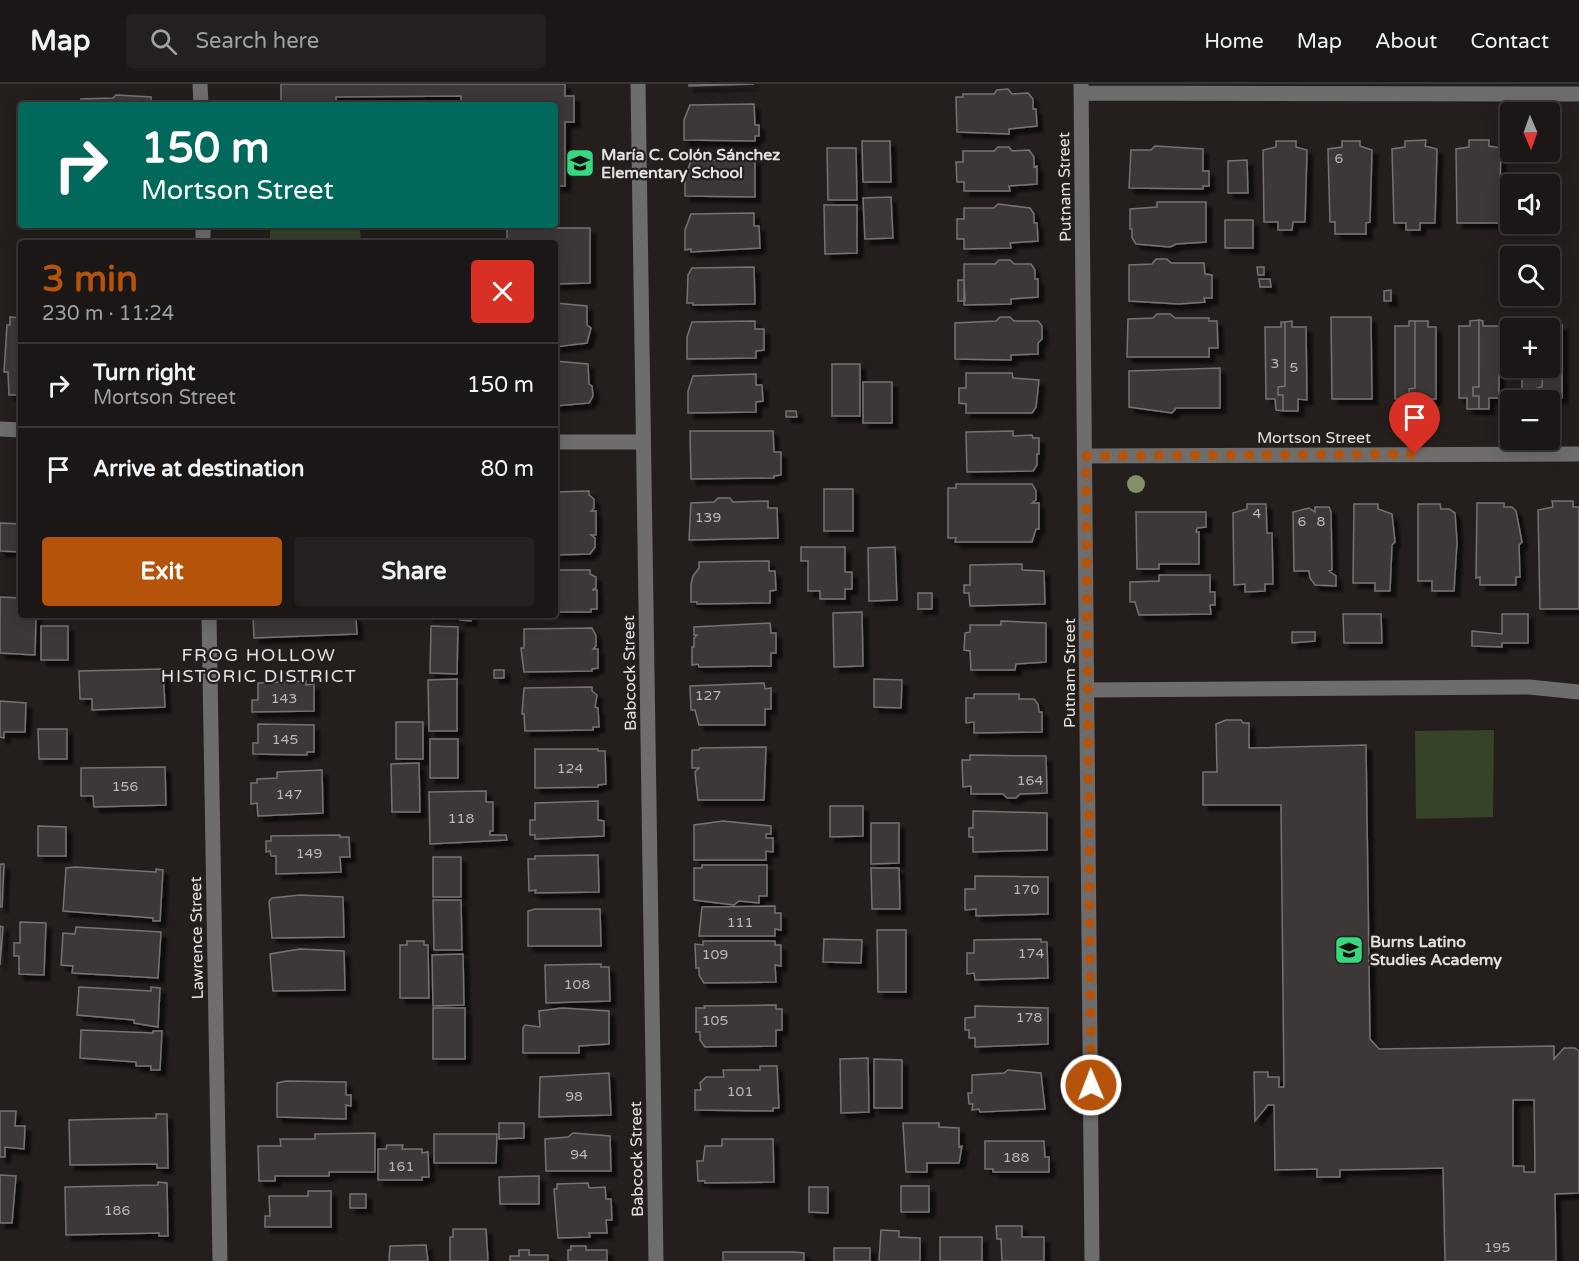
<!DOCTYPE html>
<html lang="en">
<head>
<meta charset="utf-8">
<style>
	:root { --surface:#1b1716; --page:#24201f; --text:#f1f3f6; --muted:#a09fa1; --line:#393635; --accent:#b45309 }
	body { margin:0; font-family:"Varela Round",sans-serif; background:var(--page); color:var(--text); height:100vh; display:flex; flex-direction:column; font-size:22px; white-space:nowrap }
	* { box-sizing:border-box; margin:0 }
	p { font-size:20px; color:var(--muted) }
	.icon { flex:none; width:33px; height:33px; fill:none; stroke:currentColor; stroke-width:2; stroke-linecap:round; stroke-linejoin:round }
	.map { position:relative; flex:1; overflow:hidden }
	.side { position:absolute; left:18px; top:156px; width:540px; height:378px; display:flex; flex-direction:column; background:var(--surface); border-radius:6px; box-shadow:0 3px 15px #0003,0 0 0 2px var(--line) }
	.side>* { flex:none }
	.guide { position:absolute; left:18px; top:18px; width:540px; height:126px; border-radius:6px; box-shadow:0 3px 15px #0003,0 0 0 2px var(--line); background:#00695c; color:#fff; overflow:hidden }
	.needle { width:39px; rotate:178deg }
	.buttons { position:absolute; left:1500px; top:18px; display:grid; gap:12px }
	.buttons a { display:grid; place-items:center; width:60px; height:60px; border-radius:6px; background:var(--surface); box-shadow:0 3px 15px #0003,0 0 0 2px var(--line); font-size:30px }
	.pin { position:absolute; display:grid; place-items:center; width:51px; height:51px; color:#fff; margin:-62px -26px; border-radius:50% 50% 50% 0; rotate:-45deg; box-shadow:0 0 6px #0007 }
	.pin .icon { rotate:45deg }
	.me { position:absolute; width:66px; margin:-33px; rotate:359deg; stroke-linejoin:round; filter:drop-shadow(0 0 4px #0008) }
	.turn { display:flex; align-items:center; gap:21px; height:126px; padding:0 24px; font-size:27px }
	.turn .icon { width:78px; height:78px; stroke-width:2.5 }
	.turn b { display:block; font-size:42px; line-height:51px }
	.round { display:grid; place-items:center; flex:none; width:63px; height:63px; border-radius:6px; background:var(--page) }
	.headline { display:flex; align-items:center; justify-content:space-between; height:102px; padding:0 24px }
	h1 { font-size:36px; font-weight:700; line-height:45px; color:var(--accent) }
	.primary-button { display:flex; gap:12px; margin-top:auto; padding:12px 24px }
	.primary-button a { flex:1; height:69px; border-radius:6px; background:var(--accent); color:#fff; font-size:24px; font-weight:700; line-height:69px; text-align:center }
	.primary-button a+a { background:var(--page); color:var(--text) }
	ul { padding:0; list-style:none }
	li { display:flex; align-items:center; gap:18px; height:84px; padding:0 24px; border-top:2px solid var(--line) }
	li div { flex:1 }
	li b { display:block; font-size:22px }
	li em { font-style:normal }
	header { display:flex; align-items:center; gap:36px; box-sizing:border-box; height:84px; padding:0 30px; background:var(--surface); border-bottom:2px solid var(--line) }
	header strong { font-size:28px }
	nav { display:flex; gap:33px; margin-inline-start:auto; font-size:21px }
	.search { width:420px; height:54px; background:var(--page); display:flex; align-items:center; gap:15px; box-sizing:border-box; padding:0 21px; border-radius:6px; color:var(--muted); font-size:22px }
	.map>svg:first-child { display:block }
	.green { fill:#374329 }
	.building { fill:#3c3737; stroke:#777171; stroke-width:1.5; fill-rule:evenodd; filter:url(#shadow) }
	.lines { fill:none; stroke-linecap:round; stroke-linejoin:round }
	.minor { stroke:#6f6c6c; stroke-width:15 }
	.tree { fill:#809069 }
	.route { stroke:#b45309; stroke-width:10; stroke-dasharray:0 18 }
	.labels { text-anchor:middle; stroke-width:4.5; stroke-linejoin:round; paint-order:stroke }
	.number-label { font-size:14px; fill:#bab6b6 }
	.poi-label { font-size:16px; font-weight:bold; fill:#e4e1e0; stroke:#241f1d; text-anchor:start }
	.street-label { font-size:16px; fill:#e4e1e0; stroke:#241f1d }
	.neighbourhood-label { font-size:18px; letter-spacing:1.5px; fill:#e4e1e0; stroke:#241f1d }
</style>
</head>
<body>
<header>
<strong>Map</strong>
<div class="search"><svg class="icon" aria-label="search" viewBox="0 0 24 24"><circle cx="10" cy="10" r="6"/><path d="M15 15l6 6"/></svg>Search here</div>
<nav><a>Home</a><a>Map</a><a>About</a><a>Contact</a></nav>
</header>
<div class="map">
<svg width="1579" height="1177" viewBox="0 0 1579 1177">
	<defs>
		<filter id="shadow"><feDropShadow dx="5.5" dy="5.5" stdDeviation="1.5" flood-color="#0009"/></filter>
	</defs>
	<rect width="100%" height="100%" fill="#241f1d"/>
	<path class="green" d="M360,143L361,159H270V144Z
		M1494,646L1493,733L1416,735L1415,647Z"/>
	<path class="building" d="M281,0H565V12H574V38H565V102H555V21H461V12L336,13V21H281Z
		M689,0H754L689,2Z
		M1008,5L1012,10L1028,9L1033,15V25H1036L1037,42L1009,45V50L957,48L956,13H963V10H994L997,6Z
		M116,11L151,13V21H81V15L113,14Z
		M754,20L755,41H759V52H755V57L684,56V36L690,21Z
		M1426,56L1425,62L1437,65L1435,139H1420V146H1406V139H1394L1392,65L1405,63V57Z
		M1469,56H1489V62L1501,64L1499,139H1457L1456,65L1469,63Z
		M862,57H890L891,98H863Z
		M1276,57H1296V63L1307,66L1305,138H1293L1292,146H1278V138H1264L1263,66L1276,63Z
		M1342,57H1360V62L1372,66L1370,138L1366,139V150H1335V138H1330L1328,65L1342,63Z
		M1155,62L1203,65V87H1209V102H1203V105L1129,104L1131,66H1151Z
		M998,63H1009L1012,67L1029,66L1034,73V83L1037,82V100L1009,102L1010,107H964V98H957L956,78H963V67H994Z
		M827,64H856L857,116H828Z
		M755,75V113L685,112V93L691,77Z
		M1247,76L1248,109H1228V77Z
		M891,113L893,154L865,155L863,114Z
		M1157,118H1206V158L1176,160L1170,163L1136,160L1132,154V145H1130V125L1157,123Z
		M998,120L1030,124L1034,130V139H1037L1038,157L1010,159L1011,164L964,165V155H957V135H964V124H994Z
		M824,121H857V169L825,170Z
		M754,129V142H759L760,164L691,168V165L685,166V146L691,130Z
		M1225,136H1253V164H1225Z
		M517,144H590V199L555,200V159H507V145Z
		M425,155H450L454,159H417Z
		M1156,175H1167L1171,179H1204L1205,190L1212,191V214H1204L1205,218L1179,220L1129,217V181L1152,180Z
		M999,176H1010L1014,180H1031L1035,186V195H1038V213L1011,215V220L964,221V180H995Z
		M754,183L755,220L693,221V219H687L688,191L692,184Z
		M1257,183H1264V191H1258Z
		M1259,195H1270L1271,203H1260Z
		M958,196H964L965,217H958Z
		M1391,206V217H1384V207Z
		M555,219L587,222V241L591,244L587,259L555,263Z
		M1157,230H1170L1175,234H1209V237H1217L1218,264H1209V273H1127L1128,235L1153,234Z
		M10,233L21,234L20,311H9L8,288H4L7,241H10Z
		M1000,233H1010L1014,237H1038L1042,242V255L1038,259V270L1011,271V276L955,275V239L996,237Z
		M1331,233H1371L1372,315H1332Z
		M1536,235H1543V244H1521V241H1536Z
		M1543,235H1548V241H1562V314H1553V324H1550V316H1543V311H1537V304L1542,303L1543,284H1550V244H1543Z
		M1479,236V303H1473V312H1479V325H1467V314H1459V242H1470V237Z
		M1479,236L1483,237V242H1499V314H1489V325H1479V312H1473V303H1479Z
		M755,237V245H764V266L756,267V274L687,275V253L692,238Z
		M1292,237V243H1306L1307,316L1298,315V327H1283V311H1278V303L1285,302V238Z
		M1409,237H1415V304L1409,305V312L1415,313V324L1404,325V315H1395V242H1409Z
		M1415,237H1428V243H1436V315H1427V324H1415V313L1409,312V305L1415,304Z
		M1281,238H1285V302L1278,303V311H1283V327L1276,326L1275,315H1266L1265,243H1281Z
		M555,277L588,280L589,300L592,302L593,312L589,319L555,322Z
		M832,280H860V332H832Z
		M1220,284V324H1176L1172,329L1129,323V287Z
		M1522,284H1543L1542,303L1537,304V311H1543V316L1522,313Z
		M966,289H1012L1013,294L1039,296L1036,323L1032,329H966V320L959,319V304H966Z
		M756,290V301H762L763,317L756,318V328L688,329V307L693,292Z
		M863,298H892V339H863Z
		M786,327H796L797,333H786Z
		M690,347H773L774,368H781V391L774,392V394L691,395Z
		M1013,347V352L1032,351L1033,354H1039V370H1037V381L1033,387L967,388L966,348Z
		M956,400H1032L1036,407V416L1032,419H1039V445H1036L1032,458H955L956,454H948V404H956Z
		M824,405H853V447H824Z
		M589,407V411L594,415V424L591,427H596V451H591L595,454V463L590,470L555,471V408Z
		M718,414H730L733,418L768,417V424H777L778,454L689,456L691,419L714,418Z
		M1552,417H1573V423H1579V525H1540L1538,426L1553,423Z
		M1477,419H1504V423H1512L1516,427L1522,458L1519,461L1520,493H1516V501H1480V493L1476,494Z
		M1247,420H1266L1267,449H1272L1273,500H1265V507L1245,508V500L1234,501L1233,429L1247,425Z
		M1354,420H1378V425L1392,430L1395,458L1392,461L1390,507H1375V499H1353Z
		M1418,420H1440L1441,425H1449L1455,429L1457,458L1454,507H1432V497H1418Z
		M1315,423H1329L1331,428L1332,486L1329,487L1336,492V502L1315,501L1310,494L1309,487H1294L1293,428L1309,424L1315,428Z
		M1136,428H1206V443L1197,444L1196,448H1199V480H1159V485H1137Z
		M0,439L21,440V468L0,467Z
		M801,463H845V488H852V505H845V515H820V507H808V477H801Z
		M895,463L897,516L869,517L868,464Z
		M769,477V487H775L776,506L770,507V519L697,520V518H691V500L693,492L699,484V478Z
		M1022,480V486L1044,487L1045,520L970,522L969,509H964V501H970V481Z
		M555,486H590V490L596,493V504L592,506H597V525H591V528H555Z
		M1159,491H1210V508H1215V521H1210L1211,530L1139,531L1135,518H1130V498L1159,497Z
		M918,509H932V525H918Z
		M0,513L21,514V531H36L35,571L0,569Z
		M862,528L863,582L834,583L833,529Z
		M1343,530H1381L1382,559H1344Z
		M1502,530H1528V559H1502V563L1472,562V547L1502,550Z
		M253,531H351L356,535L357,550L254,554Z
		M428,531H456V532H428Z
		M460,531H471V537L460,536Z
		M1001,537L1046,539V578L1016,580L1015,586H971L970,567L964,566L965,549L970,548V541H1001Z
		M770,539L771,549H776V569H771V582L699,583L698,580L692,581V563H694V554L697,551H694V543Z
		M41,542H68V576H41Z
		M431,542L458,543L457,590L430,589Z
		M592,544L596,552V562L593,565H598V584L592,585V587L524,588L521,564H524V545Z
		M1292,548H1315V557L1292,559Z
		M163,585L165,623L92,626V615H80L79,587Z
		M494,586H504V594H494Z
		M457,595V647H429L428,596Z
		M874,595L902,596L901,624L874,623Z
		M306,597V601L314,600V627L252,628V616H258V599Z
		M764,599L765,605L771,604V625H765V641H699L695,626H691L690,602Z
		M592,603V607L597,611L595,623L598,624L599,643H593V646L525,647L524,630H522L524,604Z
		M974,610H1019V615H1034L1038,620L1039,628H1042V648L974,649V638L966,639V614H974Z
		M0,617L26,619L25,648H4V654L0,653Z
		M1226,636H1241L1243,639H1249V664L1366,661L1370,955L1379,965L1554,962V975L1564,964H1575L1579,967V1109L1555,1110L1556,1177H1445L1443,1084L1340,1086V1093H1317V1085L1275,1086L1274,1021H1268L1255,1037L1254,988H1268V993H1279V1003H1284L1281,721H1203V688H1217L1216,640ZM1513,1016H1534L1535,1088H1524V1082H1513Z
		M396,638H423V675H396Z
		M258,640L314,641V668H307V671L253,670V659H258Z
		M38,645H67V675H39Z
		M430,655H458V694H430Z
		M766,663L764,716H698L695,688L699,684H692V666H699L700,664Z
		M535,665H598V667H605L606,700L598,701V703L535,704Z
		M970,671L1046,672L1047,709L1020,710L1016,714H1007L1003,710H971V702L963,703L962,676H970Z
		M419,679L420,728H392L391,680Z
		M165,683L166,721L94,723L93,712H81V684Z
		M322,686L323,729L258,732L257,719L251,720V699H257V695L277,694V688Z
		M486,707V718H493V747H490V751H506L507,756L430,760L429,708Z
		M598,717V736L604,737V752L535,755V751H530V736H535V719Z
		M830,722H863V752L830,753Z
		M973,727L1047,729V766L973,768V753H969V744H973Z
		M723,737L771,742V750H766V754H773V768L766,767V776H694V741Z
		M871,739H899V779L871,780Z
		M38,742L66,743V772H38Z
		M340,751V753H349L350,773H340L341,788L276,790V772H271L270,767L266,768V757H271V752Z
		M598,771L599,808L535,809L536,806L529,807L528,775H535V772Z
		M433,773H461V813H433Z
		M0,780H4L2,823H0Z
		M702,781H767V812H759V819L739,817L734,821L694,816V784H702Z
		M75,783L156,788V785L163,786L160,837H153V834L63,827L66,784Z
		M871,784H899L900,825H872Z
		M975,792L1048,793V830L976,832V825L965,826V805H975Z
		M300,811L343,813L344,853L272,854L269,817L272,814Z
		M433,816H461L462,866H434Z
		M775,822V829H781V846L775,845V852H699L702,823Z
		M535,825H600L601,862H528V827Z
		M20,838L46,839L44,891L19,890V872H14V859H20Z
		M0,842L3,843L0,881Z
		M76,843L161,848L158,894L72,889L73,882L61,881L63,849L75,850Z
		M877,846H906V908H878Z
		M824,855L862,856L861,879L823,878Z
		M1041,855V858H1047L1048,894L975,896L974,889L967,890V869H974V856Z
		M407,857H424V861H428L429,914H400V861H407Z
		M703,857H775V861H781V882L775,881L776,898L704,899L699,891V884H696L695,860L703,861Z
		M300,865L344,867L345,906L273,907L270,870Z
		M463,870L464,921L433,922L432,871Z
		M601,880V883H609L610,917L546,919L545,881Z
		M79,903L151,907V903L160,904L158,943L134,939V936L77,931Z
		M776,921V925H782V946H776V962L705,963L700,956V948H696V924H705L704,922Z
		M975,922L1048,924V960L975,963V954H969V946H965V934L975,933Z
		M433,924H465V975H433Z
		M562,924L609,927V960L579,962V969H523V944L525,941L540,943L539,927Z
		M81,946L153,949V947H162L160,986H151V982H136V978L80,974Z
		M868,974L869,1028L841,1029L840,975Z
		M874,975L902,976V1024H874Z
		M760,982H777L779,1024H773V1027L695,1026V1006H701L700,999L706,993H724L723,986H760Z
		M1008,986L1041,989L1045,1025L980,1028L979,1025L972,1026L973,1020H969L968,1009H972V991L1004,989Z
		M609,989L611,1031L539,1033L540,993Z
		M286,997L346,998V1011H351V1022L346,1021V1035L277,1033V999Z
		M0,1027H16L15,1042H25L24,1065L5,1063V1073H0Z
		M156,1030H167L168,1084H157V1080L70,1081L69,1036L156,1034Z
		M499,1039H524V1054L499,1055Z
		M903,1039H939V1043L959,1044V1063L962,1062L959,1079H927V1088H906Z
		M375,1049V1088H329V1092H275V1097H259L258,1062H281L280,1055H315V1050Z
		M573,1049L610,1052L611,1087H546L545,1055L568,1053Z
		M434,1050H497L496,1079H434Z
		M722,1055H773L774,1098L705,1099V1097H698L697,1077H703L705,1062H722Z
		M985,1057H1044L1045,1073H1049V1088H993V1085H985Z
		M387,1061H403L402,1065H422V1069L428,1068L429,1093H422V1096H378V1065H386Z
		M0,1091L16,1092L12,1139H0Z
		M539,1092V1120H500L499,1093Z
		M158,1098L167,1099L168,1152H159V1149L66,1151L65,1103L158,1101Z
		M588,1099L589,1104L605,1103L606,1115H611L612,1136H606L607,1149H589L590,1153L558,1154L554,1105H557V1100Z
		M901,1102H929V1128H901Z
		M809,1103H828V1129L809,1128Z
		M308,1107H331V1143H265V1132H270L269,1112H308Z
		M350,1110H366V1124H350Z
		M996,1142H1022V1153H1044V1177H1002L1001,1155H997Z
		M453,1145H486L488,1177H450V1153H453Z
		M881,1146L899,1147V1153L920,1154V1177H879Z
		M940,1153H982V1177H940Z
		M426,1161L428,1177H389L390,1162Z
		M571,1162H586V1166H607V1177H568V1166H571Z
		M834,1164H870V1177H834Z
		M519,1166H529V1171H548V1177H510V1172H519Z
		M723,1168H794L804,1169V1177H723Z"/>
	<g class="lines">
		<path class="minor" d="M200,0L201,21
			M638,0L656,1177
			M1081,0L1092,1177
			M1081,9L1579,10
			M203,141V159
			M0,345L21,346
			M555,358H643
			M1086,372L1579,370
			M209,531L220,1177
			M1087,606L1529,603L1579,608"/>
	</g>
	<circle class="tree" cx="1136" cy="400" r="9"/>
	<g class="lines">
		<path class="route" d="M1091,1001L1086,372L1415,370"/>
	</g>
	<defs>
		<g id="school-square" transform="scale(1.5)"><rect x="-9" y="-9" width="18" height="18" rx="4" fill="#38d880" stroke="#241f1d"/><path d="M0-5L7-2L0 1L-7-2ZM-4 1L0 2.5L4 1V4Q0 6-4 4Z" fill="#111"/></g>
	</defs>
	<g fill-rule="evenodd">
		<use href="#school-square" x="580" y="79"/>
		<use href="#school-square" x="1349" y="866"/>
	</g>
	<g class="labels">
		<g class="number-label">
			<text x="1339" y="79">6</text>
			<text x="1275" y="284">3</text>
			<text x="1294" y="288">5</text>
			<text x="1257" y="434">4</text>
			<text x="708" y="438">139</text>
			<text x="1302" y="442">6</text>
			<text x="1321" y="442">8</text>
			<text x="708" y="616">127</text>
			<text x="284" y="619">143</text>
			<text x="285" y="660">145</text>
			<text x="570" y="689">124</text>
			<text x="1030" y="701">164</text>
			<text x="125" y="707">156</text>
			<text x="289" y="715">147</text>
			<text x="461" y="739">118</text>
			<text x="309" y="774">149</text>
			<text x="1026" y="810">170</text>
			<text x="740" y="843">111</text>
			<text x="1031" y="874">174</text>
			<text x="715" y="875">109</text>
			<text x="577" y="905">108</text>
			<text x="1029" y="938">178</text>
			<text x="715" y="941">105</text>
			<text x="740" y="1012">101</text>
			<text x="574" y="1017">98</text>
			<text x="579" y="1075">94</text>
			<text x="1016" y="1078">188</text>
			<text x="401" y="1087">161</text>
			<text x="117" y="1131">186</text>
			<text x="1497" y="1168">195</text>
		</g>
		<g class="poi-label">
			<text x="601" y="76">María C. Colón Sánchez<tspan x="601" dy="18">Elementary School</tspan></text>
			<text x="1370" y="863">Burns Latino<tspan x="1370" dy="18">Studies Academy</tspan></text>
		</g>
		<g class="street-label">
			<text transform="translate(1064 103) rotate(-91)" y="6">Putnam Street</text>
			<text x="1314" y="359">Mortson Street</text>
			<text transform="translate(629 589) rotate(-91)" y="6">Babcock Street</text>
			<text transform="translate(1069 589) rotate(-90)" y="6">Putnam Street</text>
			<text transform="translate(196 854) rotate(-91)" y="6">Lawrence Street</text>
			<text transform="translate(636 1075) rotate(-91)" y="6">Babcock Street</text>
		</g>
		<g class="neighbourhood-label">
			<text x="259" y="577">FROG HOLLOW<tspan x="259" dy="21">HISTORIC DISTRICT</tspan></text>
		</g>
	</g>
</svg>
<div class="buttons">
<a><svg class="needle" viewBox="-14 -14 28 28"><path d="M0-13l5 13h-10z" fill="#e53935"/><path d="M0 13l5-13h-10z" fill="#a09fa1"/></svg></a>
<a><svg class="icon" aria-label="sound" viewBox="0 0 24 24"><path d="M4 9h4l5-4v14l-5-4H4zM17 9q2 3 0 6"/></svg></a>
<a><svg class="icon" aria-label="search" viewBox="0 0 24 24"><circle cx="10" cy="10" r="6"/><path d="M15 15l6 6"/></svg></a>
<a>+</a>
<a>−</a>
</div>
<div class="pin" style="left:1415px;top:370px;background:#d93025"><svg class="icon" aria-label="arrive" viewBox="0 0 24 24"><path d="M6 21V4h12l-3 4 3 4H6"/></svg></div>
<svg class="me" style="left:1091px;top:1001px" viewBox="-20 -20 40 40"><circle r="17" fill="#b45309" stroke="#fff" stroke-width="3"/><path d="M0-11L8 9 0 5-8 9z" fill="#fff"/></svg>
<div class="guide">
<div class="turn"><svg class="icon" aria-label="right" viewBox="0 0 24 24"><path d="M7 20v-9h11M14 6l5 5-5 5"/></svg><div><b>150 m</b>Mortson Street</div></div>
</div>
<section class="side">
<div class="headline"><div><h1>3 min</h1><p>230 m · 11:24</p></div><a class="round" style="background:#d93025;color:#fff"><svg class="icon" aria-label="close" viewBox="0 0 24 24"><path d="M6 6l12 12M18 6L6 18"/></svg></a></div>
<ul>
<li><svg class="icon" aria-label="right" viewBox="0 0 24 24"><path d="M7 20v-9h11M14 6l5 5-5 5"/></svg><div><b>Turn right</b><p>Mortson Street</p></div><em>150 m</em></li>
<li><svg class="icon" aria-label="arrive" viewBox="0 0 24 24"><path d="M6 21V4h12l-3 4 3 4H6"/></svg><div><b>Arrive at destination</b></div><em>80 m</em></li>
</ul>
<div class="primary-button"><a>Exit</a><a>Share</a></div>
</section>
</div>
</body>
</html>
